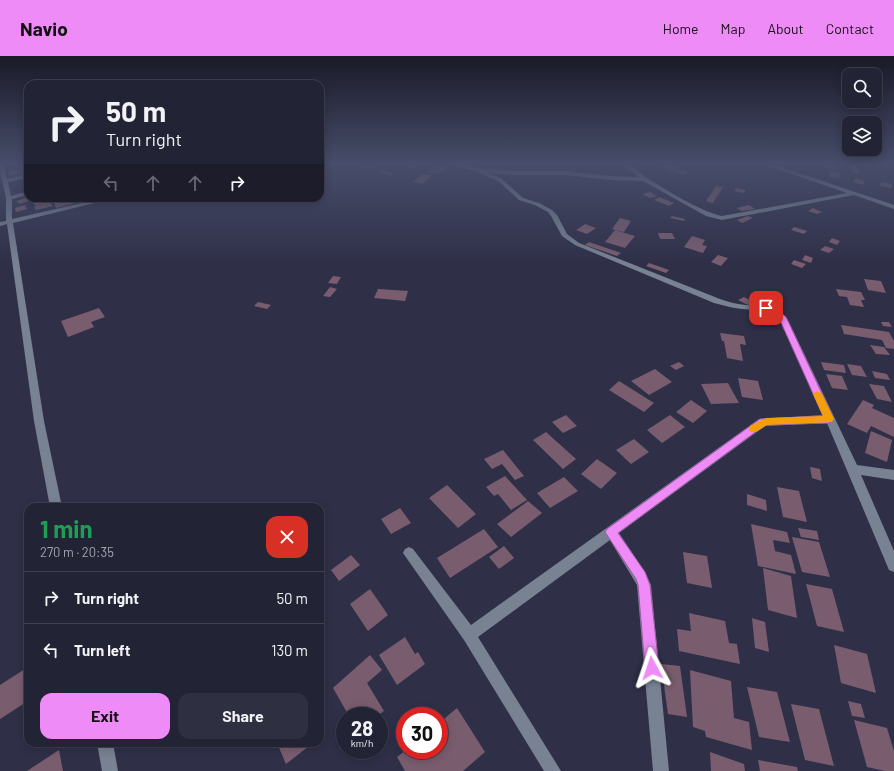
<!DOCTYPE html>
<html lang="en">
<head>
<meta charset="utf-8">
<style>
	:root { --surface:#232336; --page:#2f2f42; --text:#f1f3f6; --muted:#a3a4ad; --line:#404051; --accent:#ef8bf6 }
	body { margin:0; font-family:Barlow,sans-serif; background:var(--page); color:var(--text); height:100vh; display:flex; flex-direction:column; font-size:15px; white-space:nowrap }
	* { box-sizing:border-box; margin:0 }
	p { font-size:13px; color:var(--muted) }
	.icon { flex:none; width:22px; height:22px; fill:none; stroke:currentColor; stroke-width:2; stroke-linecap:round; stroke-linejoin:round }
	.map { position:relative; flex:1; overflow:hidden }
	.details { position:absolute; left:24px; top:447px; width:300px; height:244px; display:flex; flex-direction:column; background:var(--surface); border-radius:12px; box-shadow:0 2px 10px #0003,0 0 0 1px var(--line) }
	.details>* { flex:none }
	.top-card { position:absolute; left:24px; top:24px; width:300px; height:122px; border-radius:12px; box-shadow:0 2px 10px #0003,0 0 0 1px var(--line); background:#232336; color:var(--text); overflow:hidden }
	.fabs { position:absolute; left:842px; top:12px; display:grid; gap:8px }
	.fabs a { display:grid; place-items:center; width:40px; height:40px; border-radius:8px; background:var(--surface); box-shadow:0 2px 10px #0003,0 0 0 1px var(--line); font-size:20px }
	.speed { position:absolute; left:336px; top:651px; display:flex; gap:8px; font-size:20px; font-weight:700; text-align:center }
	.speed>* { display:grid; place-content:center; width:52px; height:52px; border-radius:50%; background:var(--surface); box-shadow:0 2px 10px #0003,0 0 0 1px var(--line); line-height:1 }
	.speed small { font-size:10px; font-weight:400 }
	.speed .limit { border:6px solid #d22; background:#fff; color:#111 }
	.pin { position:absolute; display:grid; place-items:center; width:34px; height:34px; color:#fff; margin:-17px; border-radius:8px; box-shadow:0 2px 6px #0006 }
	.me { position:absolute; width:44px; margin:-22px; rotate:355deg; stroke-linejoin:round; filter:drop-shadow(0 0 3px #0008) }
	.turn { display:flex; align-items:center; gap:14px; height:84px; padding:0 16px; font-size:18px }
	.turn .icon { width:52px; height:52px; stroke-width:2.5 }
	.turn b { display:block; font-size:28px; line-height:34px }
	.lanes { display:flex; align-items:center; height:38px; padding:0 16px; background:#0003; justify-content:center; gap:20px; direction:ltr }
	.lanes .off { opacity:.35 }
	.round { display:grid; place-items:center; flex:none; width:42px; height:42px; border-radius:12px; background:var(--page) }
	.headline { display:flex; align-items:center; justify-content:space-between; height:68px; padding:0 16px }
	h1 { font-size:24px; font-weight:700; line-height:30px; color:#1e9e55 }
	.primary-button { display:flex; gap:8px; margin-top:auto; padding:8px 16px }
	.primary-button a { flex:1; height:46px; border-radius:12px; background:var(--accent); color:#111; font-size:16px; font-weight:700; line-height:46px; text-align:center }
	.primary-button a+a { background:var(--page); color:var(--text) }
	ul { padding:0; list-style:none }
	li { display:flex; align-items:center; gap:12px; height:52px; padding:0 16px; border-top:1px solid var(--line) }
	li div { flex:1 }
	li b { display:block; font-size:15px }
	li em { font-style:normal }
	header { display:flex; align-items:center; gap:24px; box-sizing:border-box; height:56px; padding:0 20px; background:var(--accent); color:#111 }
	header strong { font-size:19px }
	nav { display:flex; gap:22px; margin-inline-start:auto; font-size:14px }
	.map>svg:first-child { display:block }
	.building { fill:#795d6f }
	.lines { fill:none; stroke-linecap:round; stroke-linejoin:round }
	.minor { fill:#788293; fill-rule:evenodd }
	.route { fill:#ef8bf6; stroke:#9b5aa0 }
	.slow { fill:#f59e0b }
</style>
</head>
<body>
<header>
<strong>Navio</strong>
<nav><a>Home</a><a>Map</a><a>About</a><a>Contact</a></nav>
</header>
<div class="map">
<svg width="894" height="715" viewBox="0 0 894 715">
	<rect width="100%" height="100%" fill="#2f2f48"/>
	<path class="building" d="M28,107V111L20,112L18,109Z
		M374,107L381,108L366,113L363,111Z
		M399,107H414L420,109L414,113L397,109Z
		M825,107L836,109L834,113L824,111Z
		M882,107H884L893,109L891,113L880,110Z
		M667,108L674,110L672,112H674L676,110L680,111L678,113L688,116L685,119L661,113Z
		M438,109L448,112L440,117L437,116L434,118L427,116Z
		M28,112V117L9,120L8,116Z
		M383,114L394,117L390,120L379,116Z
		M831,115L840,117L839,122L829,120Z
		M423,118L432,119L422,128L413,126Z
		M855,122L865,125L863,129L853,126Z
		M881,126L892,128L891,132L880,130Z
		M716,130L723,131L713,147L706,145Z
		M736,132L746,134L744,137L734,135Z
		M650,136L657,140L650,142L642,138Z
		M28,141L38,142L20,148L16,145Z
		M659,141L674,147L669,150L654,144Z
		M72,142H79L80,146L56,152L54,146Z
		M47,143L53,150L36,154L34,151L36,150L33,147Z
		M25,149L27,153L16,156L15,152Z
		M749,149L755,153L742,155L736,152Z
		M813,152L822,156L817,158L808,155Z
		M672,160L685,163L684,165L670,162Z
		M748,160L753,162L742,167L737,164Z
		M620,162L631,165L624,176L612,173Z
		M585,168L596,172L587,178L576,174Z
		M794,171L807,175L804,178L791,174Z
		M615,174L635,180L625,192L605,186Z
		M658,177H672L675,183H660Z
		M692,180L705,184L702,189L707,190L703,197L684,191Z
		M832,182L840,185L837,189L829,186Z
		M589,186L621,197L617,200L585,189Z
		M825,190L834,193L829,197L820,194Z
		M718,199L728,202L721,210L711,206Z
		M805,199L813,202L811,207L802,204Z
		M794,204L806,208L802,212L791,208Z
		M649,207L669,214L666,217L646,210Z
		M333,220L341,221L337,228L328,227Z
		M864,223L881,225L886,237L868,234Z
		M330,231L337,233L330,241L323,240Z
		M378,233L408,235L405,245L374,242Z
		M836,233L861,236L865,244H861L864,251L850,249L847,241L839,240Z
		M744,241L754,246L748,249L738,244Z
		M258,246L271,249L267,253L254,250Z
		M99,252L105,261L91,266L94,271L68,281L61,265Z
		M881,266H889L892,271L883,270Z
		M841,269L889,276L894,285V293L886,292L882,284L844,278Z
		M720,277L744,280L746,289L740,288L743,305L727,302L724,285H722Z
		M870,289L884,291L890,299L876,298Z
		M679,306L684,310L676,314L670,310Z
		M821,306L844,309L846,317L824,314Z
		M847,308L861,310L867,321L852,319Z
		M655,313L672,326L649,339L631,325Z
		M872,315L887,318L890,324L875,322Z
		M826,318L842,320L848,334L832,332Z
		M738,322L758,325L763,344L742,341Z
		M619,325L654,347L644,356L609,334Z
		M728,327L739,347L711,348L701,328Z
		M869,328L884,330L892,346L877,343Z
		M691,344L707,355L693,367L676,356Z
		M863,344L874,349L872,352L894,362V381L871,370L867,377L847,368Z
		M566,359L577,370L563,377L552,366Z
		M670,359L685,371L662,387L647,374Z
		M871,375L892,384L887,406L865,397Z
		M546,376L576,403L563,413L533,384Z
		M634,383L649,396L631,408L616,394Z
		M503,394L524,420L515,424L502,408L492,413L484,403Z
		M597,403L617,417L601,433L581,418Z
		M810,411L820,413L822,425L812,422Z
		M505,420L527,444L511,454L498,438L494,440L486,431Z
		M564,421L578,435L550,452L537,437Z
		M447,429L476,458L458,472L429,442Z
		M777,431L799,435L807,466L783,461Z
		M747,438L766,444L767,455L747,449Z
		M528,445L542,457L511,481L497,468Z
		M400,452L411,467L391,478L381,463Z
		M751,468L787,476L790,487L773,484L775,495L791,499L796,518L758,510Z
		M798,472L817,475L819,484L801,481Z
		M484,473L498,491L450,522L437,502Z
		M792,481L819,486L830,521L802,516Z
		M504,490L514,502L499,513L489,501Z
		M683,496L707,500L712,532L687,527Z
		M351,499L360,509L339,525L331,514Z
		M763,512L791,520L797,562L768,554Z
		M806,528L832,533L844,576L817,570Z
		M370,533L388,559L368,575L350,548Z
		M689,557L725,565L729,587L737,588L740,608L679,595L677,573L691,575Z
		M752,562L765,566L769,596L755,592Z
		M405,581L415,598L418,596L425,608L397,629L379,599Z
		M834,589L867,598L876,637L841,627Z
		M370,599L382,614L367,627L384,655L377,660H349L333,632Z
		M661,608L680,610L687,661L668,658Z
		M28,611V645L0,663V629Z
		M690,614L731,625L734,662L749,666L752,694L706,681L705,675L693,671Z
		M747,631L777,636L790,686L759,681Z
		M848,645L861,648L865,662L852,660Z
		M791,648L819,653L834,710L805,704Z
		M457,652L485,696L463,715H405L397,701L406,694H439V667Z
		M854,664L887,672L894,695V715H885L867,711Z
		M277,687H313L286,708Z
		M59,694L63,715H27Z
		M710,696L744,708L745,715H711Z
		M758,704L797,711L798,715H760Z"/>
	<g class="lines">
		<path class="minor" d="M0,107H4L7,123L28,118V122L8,126L11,140L28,135V139L12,143V163L104,142H115L13,167L44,365L62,451H50L34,365L7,168L0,170V166L6,165V142L0,115Z
			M447,107H457L477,112L513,115H564L612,120L638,121L622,107C633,107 639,117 648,123C669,135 699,155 722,160L847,137L760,107H769L894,149V153L854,139L722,164L706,160L643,125L612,124L564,119H513L488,117L502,123L523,142L539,147L552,154L557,159L567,178L579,187L720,243C728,246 736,248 745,249C765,250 776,247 789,266L857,409L894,414V424L861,419L894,495V516L889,514L827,367L765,370L619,477L645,516L651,529L669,715H653L637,529L610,484L478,581L561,715H544L464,584L403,497L405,493L409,491L413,493L471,569L759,363L823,359L781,266C770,252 758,255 742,253C732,252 723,249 714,247L575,189L562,180L551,160L548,156L535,149L519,144L498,125L475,115Z
			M848,107H854L859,116L858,117H854Z
			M97,687H113L118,715H102Z"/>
	</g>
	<linearGradient id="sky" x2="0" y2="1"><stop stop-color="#1a1a28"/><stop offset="0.52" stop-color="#474d6a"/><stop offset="1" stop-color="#474d6a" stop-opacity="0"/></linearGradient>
	<rect width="894" height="207" fill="url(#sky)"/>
	<path class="route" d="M766,250L776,253L786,261L834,363L829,367L765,369L618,477L645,516L650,529L659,612L657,617L652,619L647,617L645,612L638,529L636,523L605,476L607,473L760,363L823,360L779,262C774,258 767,256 763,252Z"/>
	<path class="slow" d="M817,335L822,338L834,363L832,366L767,369L756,376H750L749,373L750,370L766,362L823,360L813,338Z"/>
</svg>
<div class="fabs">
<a><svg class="icon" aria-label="search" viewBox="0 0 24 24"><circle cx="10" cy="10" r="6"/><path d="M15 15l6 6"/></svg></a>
<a><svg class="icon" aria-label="layers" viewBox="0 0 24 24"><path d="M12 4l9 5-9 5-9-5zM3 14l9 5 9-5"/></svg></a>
</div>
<div class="speed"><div>28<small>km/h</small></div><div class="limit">30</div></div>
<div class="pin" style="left:766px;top:252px;background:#d93025"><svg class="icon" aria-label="arrive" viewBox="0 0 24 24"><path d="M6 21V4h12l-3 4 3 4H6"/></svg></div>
<svg class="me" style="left:652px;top:612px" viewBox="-20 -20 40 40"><path d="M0-17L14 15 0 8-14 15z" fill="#ef8bf6" stroke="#fff" stroke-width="4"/></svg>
<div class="top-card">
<div class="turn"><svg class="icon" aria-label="right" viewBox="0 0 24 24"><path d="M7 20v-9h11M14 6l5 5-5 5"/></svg><div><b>50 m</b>Turn right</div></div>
<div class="lanes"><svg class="icon off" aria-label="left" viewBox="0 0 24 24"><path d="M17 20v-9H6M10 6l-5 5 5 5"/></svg><svg class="icon off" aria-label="ahead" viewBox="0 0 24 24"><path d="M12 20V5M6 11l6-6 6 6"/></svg><svg class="icon off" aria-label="ahead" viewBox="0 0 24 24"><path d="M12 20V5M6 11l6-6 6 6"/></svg><svg class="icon" aria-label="right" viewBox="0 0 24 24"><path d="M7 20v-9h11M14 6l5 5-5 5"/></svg></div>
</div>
<section class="details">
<div class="headline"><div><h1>1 min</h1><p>270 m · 20:35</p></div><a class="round" style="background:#d93025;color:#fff"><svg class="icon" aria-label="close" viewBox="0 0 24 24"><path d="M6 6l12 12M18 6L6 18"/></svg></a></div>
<ul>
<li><svg class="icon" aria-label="right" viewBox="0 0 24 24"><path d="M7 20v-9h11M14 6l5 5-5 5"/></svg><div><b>Turn right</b></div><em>50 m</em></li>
<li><svg class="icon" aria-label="left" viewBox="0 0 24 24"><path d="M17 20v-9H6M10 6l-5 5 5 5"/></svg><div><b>Turn left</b></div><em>130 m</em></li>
</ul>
<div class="primary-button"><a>Exit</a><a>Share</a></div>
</section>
</div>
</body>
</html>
